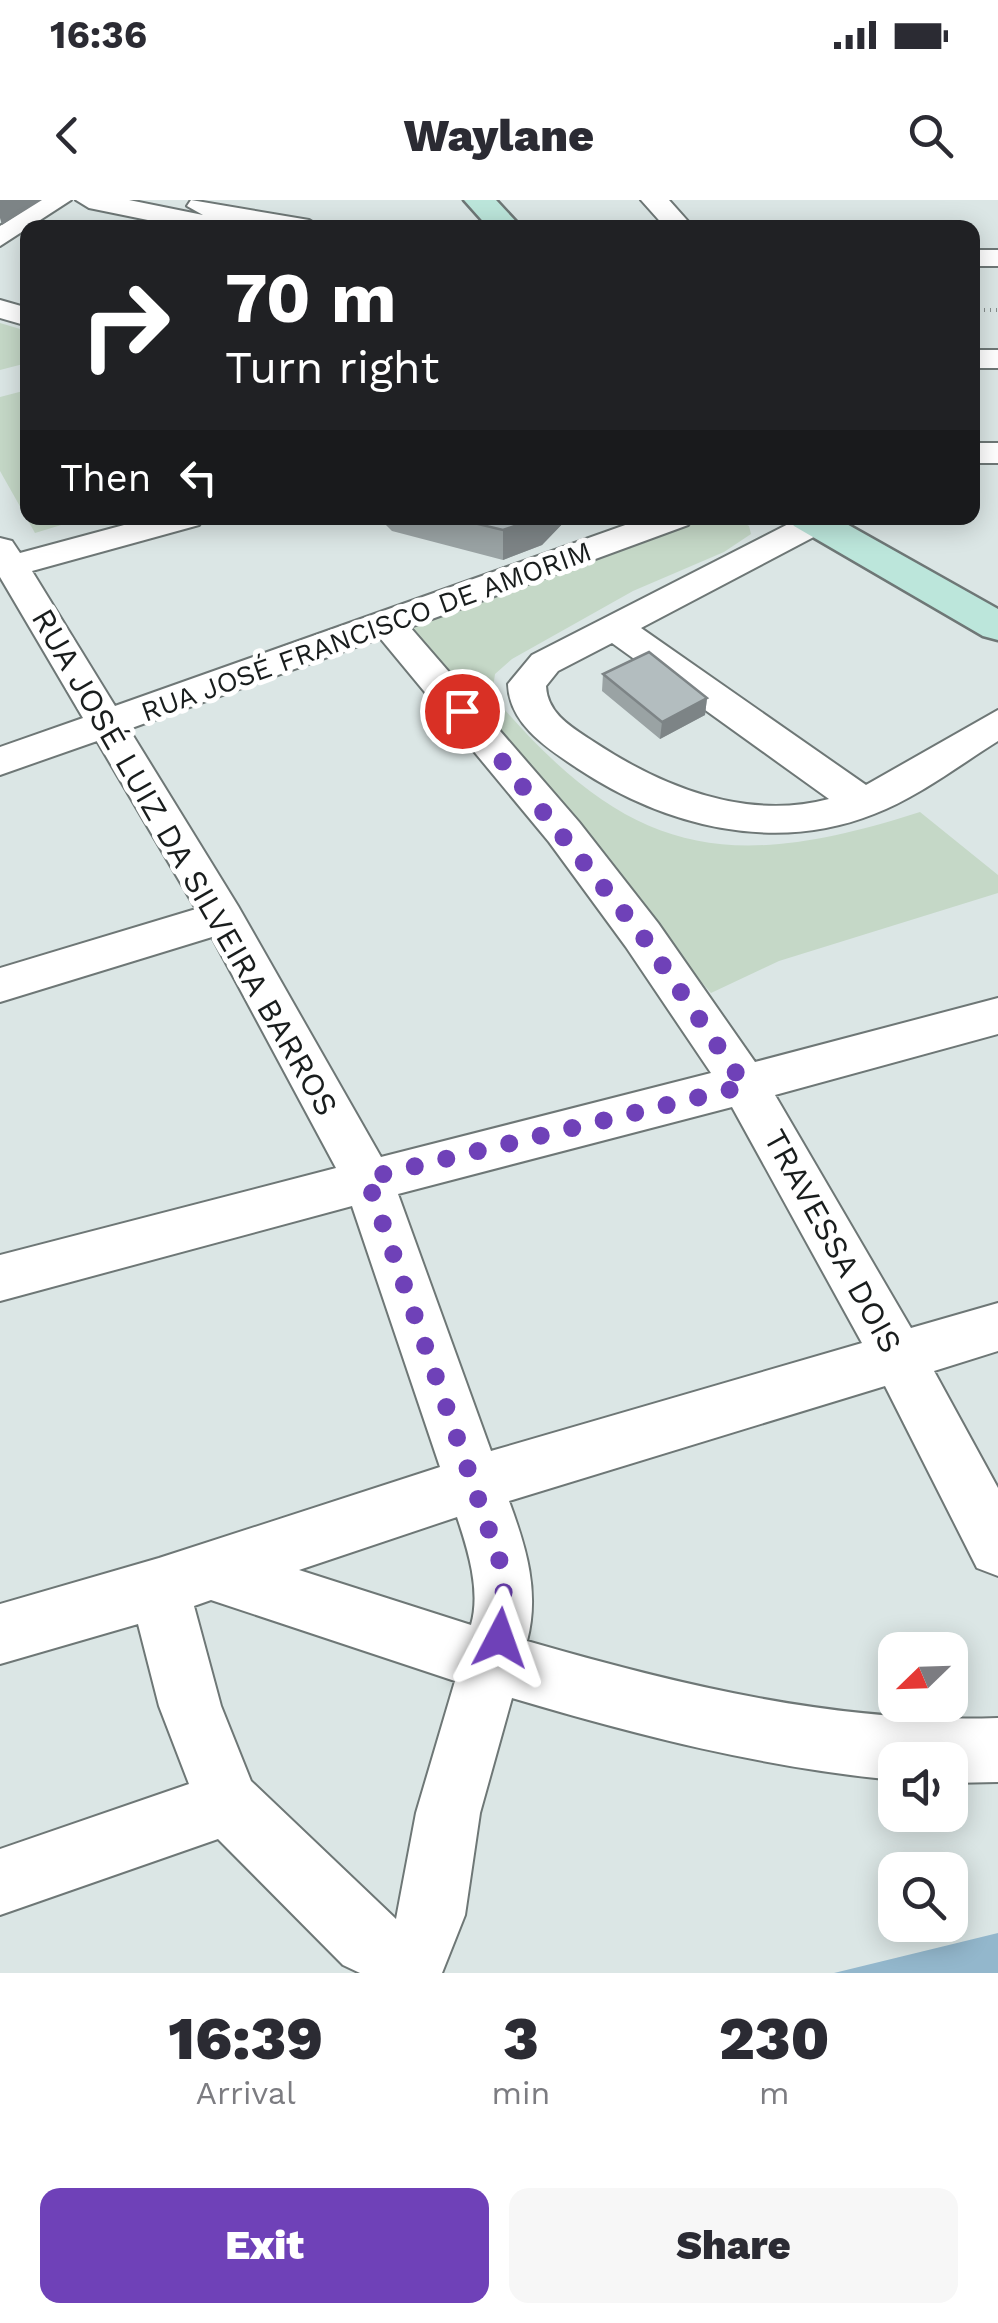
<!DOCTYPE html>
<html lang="en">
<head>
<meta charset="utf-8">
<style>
	:root { --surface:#fff; --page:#f7f7f7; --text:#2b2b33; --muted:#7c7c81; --accent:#6f41b8 }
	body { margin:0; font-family:"Work Sans",sans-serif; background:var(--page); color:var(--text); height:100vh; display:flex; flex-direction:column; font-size:38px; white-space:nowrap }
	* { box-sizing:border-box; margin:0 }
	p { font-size:32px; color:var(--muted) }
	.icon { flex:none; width:55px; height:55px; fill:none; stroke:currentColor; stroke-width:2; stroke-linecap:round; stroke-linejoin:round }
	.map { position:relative; height:1773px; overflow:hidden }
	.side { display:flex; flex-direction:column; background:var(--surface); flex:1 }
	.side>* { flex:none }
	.banner { position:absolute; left:20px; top:20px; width:960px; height:305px; border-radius:20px; box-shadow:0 5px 25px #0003; background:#202124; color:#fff; overflow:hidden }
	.needle { width:65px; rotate:247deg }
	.fabs { position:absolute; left:878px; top:1432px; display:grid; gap:20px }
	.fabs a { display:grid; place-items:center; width:90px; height:90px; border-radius:20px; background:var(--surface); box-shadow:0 5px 25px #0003; font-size:50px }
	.pin { position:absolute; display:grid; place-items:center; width:85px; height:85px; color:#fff; margin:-42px; border:5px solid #fff; border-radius:50%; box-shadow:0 2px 10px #0007 }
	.me { position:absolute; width:110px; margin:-55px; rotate:4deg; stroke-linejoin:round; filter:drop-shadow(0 0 8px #0008) }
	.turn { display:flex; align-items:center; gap:35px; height:210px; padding:0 40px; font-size:45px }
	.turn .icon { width:130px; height:130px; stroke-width:2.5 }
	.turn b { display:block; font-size:70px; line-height:85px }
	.then { display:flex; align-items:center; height:95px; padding:0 40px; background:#0003; gap:20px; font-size:38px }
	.eta { display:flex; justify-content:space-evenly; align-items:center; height:170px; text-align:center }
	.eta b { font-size:60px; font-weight:800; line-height:70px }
	.action { display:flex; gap:20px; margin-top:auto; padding:20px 40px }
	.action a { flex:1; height:115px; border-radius:20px; background:var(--accent); color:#fff; font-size:40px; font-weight:800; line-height:115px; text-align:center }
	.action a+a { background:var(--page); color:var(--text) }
	.status { display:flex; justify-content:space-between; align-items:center; height:70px; padding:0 50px; background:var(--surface); direction:ltr }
	.status svg { height:28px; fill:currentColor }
	header { display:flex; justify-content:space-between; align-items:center; height:130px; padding:0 40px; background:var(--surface); font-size:45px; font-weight:800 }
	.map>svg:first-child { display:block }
	.green { fill:#c5d8c7 }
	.water { fill:#93b7cc }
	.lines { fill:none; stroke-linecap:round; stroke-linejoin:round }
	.minor-casing { stroke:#6e7776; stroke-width:4 }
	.secondary-casing { stroke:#6e7776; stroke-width:5 }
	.path { stroke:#858d8c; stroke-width:4; stroke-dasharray:1 5; stroke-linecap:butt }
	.minor { fill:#fff; fill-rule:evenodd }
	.secondary { fill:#bce6db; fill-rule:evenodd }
	.wall { fill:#9aa3a4 }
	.shaded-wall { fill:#7d8486 }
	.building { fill:#b3bdbf; stroke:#7d8486; stroke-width:2.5 }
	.route { stroke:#6f41b8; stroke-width:18; stroke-dasharray:0 32.4 }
	.labels { text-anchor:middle; stroke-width:10; stroke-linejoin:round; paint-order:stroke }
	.far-street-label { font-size:28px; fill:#191d1d; stroke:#fff }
	.street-label { font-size:32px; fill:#191d1d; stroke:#fff }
</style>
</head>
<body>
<div class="status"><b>16:36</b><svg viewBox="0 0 49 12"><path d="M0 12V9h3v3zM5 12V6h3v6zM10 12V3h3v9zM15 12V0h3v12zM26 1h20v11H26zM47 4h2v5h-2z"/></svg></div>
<header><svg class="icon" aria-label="back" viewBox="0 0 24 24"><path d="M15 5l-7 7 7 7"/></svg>Waylane<svg class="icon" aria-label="search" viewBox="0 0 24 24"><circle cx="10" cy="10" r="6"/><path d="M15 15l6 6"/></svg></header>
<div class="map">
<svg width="998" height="1773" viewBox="0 0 998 1773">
	<rect width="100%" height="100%" fill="#dbe6e5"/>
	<path class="green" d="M0,123L27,131V163L0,170Z
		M27,190L28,318H84L35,333L0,271V197Z
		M679,318H734L749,326L751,334L724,352L633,391L512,459L495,474L492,495C628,656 723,675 920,612L998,675V693L779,761L711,793L590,656L404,426Z"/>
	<path class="water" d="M998,1733V1773H834Z"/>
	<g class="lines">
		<g class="minor-casing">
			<path id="minor" d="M40,0H71L0,46V26Z
				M76,0H129L203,15L187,6L191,0L309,20L322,28H267L234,21L243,28H187L89,8Z
				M641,0H669L694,28H666Z
				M972,50H998V66H972Z
				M0,100L28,108V126L0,118Z
				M972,150H998V168H972Z
				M972,243H998V263H972Z
				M150,318H204L199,325L32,371L115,506L645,318H693L688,325L410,427L579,622L658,723L755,862L998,798V834L775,895L911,1128L998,1103V1151L934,1171L998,1288V1376L977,1368L885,1186L509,1301C526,1347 540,1392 527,1441C679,1485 839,1524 998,1518V1582L950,1583V1560H895V1580C765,1568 636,1535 512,1498L480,1613L465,1715L442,1773H360L343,1765L218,1639L0,1715V1649L189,1584L159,1506L138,1424L0,1464V1404L159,1358L440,1267L352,1006L0,1101V1055L336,968L212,737L0,802V768L196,709L97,541L0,575V547L83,518L0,377V338L12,341L20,353ZM380,438L549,642L626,747L711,873L381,957L238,706L129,529ZM732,907L862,1143L491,1251L398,994ZM457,1317C468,1350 481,1391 471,1425L299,1370ZM211,1400L455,1481L416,1613L396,1719L251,1581L221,1506L194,1406Z
				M800,318H828L832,323L827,330L641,428L866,585L998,510V541C958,566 918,597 874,614C774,654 664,626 577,568C547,548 509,524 508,484L532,455ZM612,443L829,599C747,621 662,587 594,542C573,528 547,514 546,486L558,471Z"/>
		</g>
		<g class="secondary-casing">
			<path id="secondary" d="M464,0H496L522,28H489Z
				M788,318H836L998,409V440L983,436L794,326Z"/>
		</g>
		<path class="path" d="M972,110H998"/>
		<use href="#minor" class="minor"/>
		<use href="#secondary" class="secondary"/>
	</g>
	<path class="wall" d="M379,318H568L542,345L503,360L392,331Z
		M603,474L707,498L705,515L660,539L602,491Z"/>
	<path class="shaded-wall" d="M0,0H42L2,25L0,18Z
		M537,318H568L542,345L503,360V330Z
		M707,498L705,515L660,539L662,522Z"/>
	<path class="building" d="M453,318H537L503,330Z
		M649,452L707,498L662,522L603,474Z"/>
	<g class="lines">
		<path class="route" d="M462,511L642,735L745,886L367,978L500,1362L506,1412L500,1438"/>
	</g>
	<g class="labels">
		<g class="far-street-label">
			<text transform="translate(366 431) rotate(-20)" y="10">RUA JOSÉ FRANCISCO DE AMORIM</text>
		</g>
		<g class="street-label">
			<text transform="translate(185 662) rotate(60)" y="11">RUA JOSÉ LUIZ DA SILVEIRA BARROS</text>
			<text transform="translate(833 1041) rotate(61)" y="11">TRAVESSA DOIS</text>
		</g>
	</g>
</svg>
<div class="fabs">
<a><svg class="needle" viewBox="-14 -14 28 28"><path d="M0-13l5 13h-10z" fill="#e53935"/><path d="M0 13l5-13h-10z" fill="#7c7c81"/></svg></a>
<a><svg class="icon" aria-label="sound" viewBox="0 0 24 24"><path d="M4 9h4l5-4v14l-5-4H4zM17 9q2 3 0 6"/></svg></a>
<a><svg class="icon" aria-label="search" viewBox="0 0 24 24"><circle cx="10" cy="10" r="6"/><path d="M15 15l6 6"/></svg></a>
</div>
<div class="pin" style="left:462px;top:511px;background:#d93025"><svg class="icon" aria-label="arrive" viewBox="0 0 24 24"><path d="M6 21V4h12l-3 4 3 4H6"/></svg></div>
<svg class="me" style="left:500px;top:1438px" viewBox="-20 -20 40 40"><path d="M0-17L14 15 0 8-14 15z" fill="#6f41b8" stroke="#fff" stroke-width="4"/></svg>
<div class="banner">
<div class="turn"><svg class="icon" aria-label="right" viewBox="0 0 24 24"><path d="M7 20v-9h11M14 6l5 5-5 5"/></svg><div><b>70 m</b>Turn right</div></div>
<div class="then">Then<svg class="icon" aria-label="left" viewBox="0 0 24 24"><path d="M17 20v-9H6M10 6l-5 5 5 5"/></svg></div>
</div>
</div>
<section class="side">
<div class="eta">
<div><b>16:39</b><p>Arrival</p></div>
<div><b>3</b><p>min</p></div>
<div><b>230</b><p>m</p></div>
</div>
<div class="action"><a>Exit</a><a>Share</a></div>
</section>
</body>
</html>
